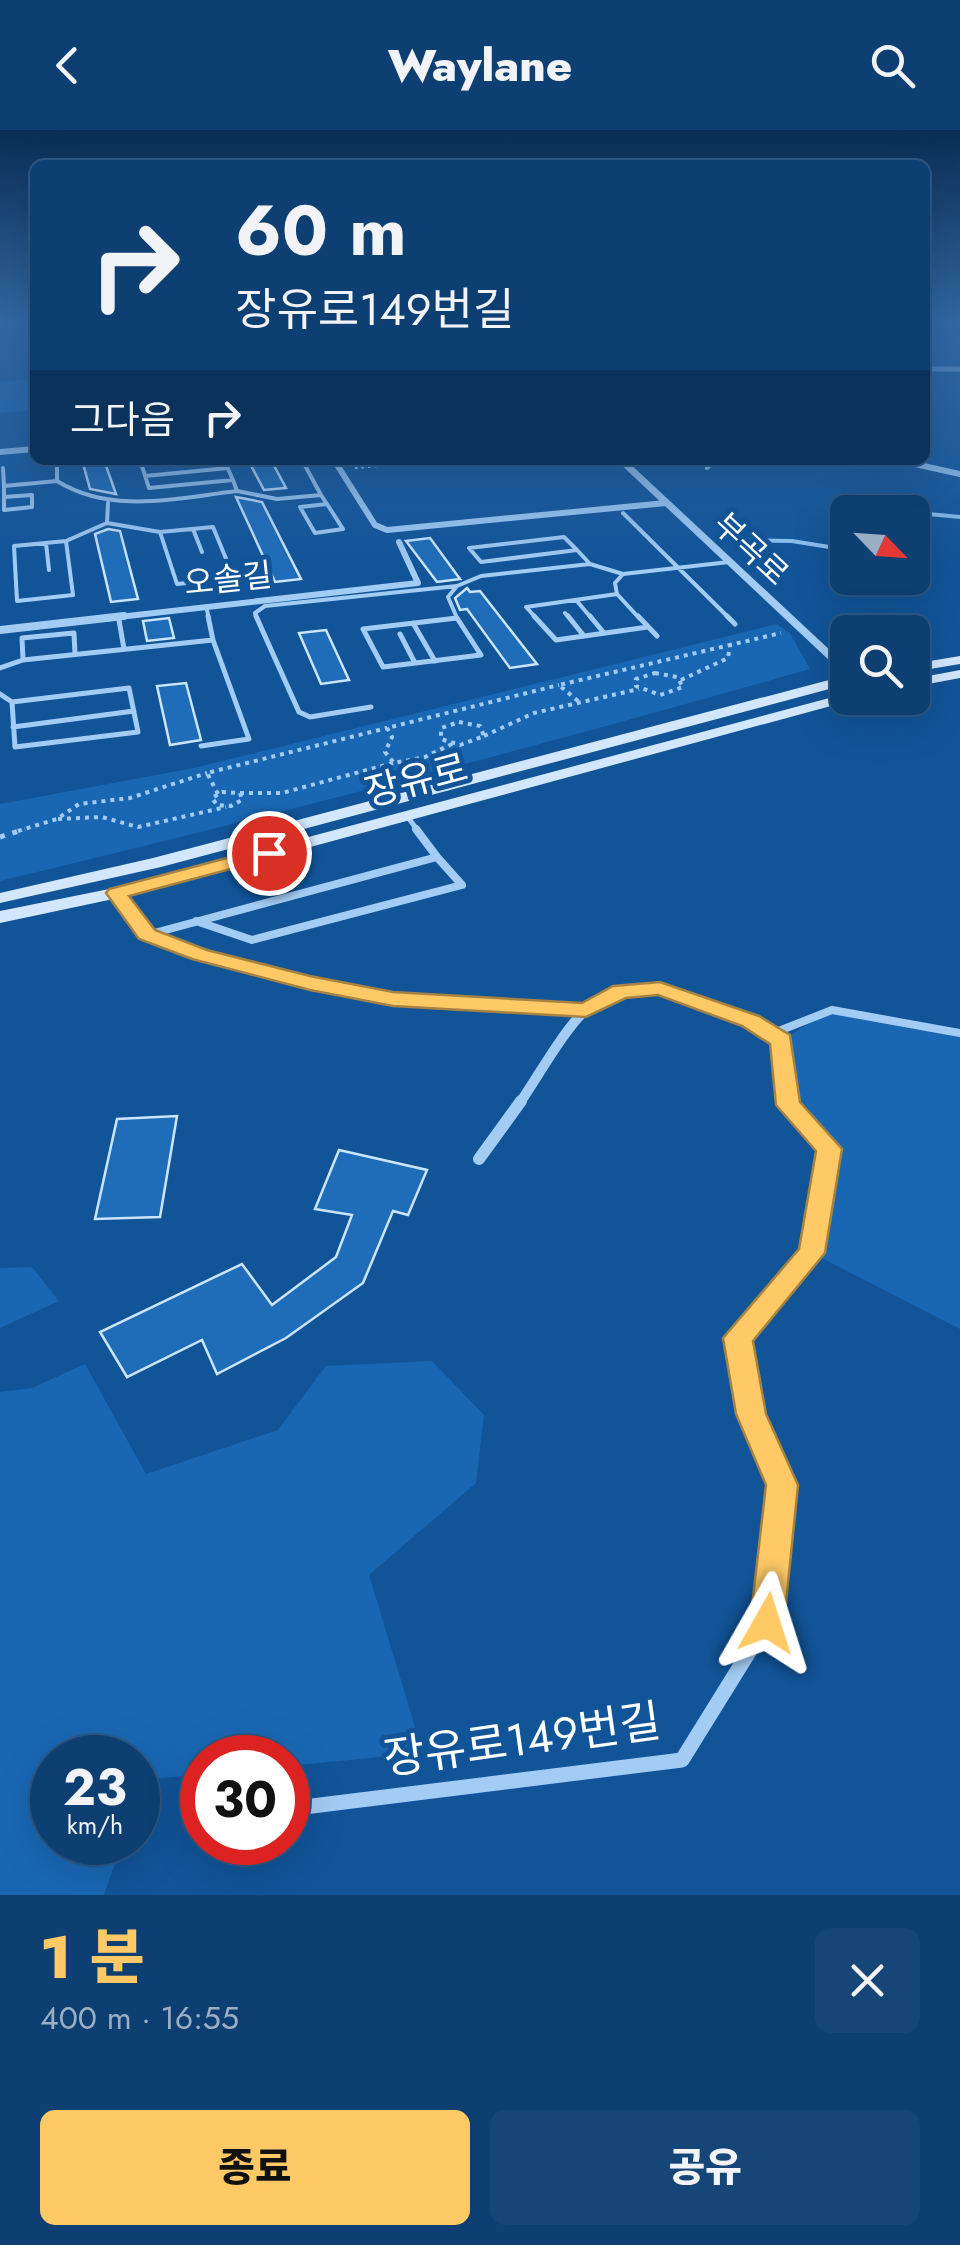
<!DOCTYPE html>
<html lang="ko">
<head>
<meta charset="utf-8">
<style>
	:root { --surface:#0d3f72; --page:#164677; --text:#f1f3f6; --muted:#9aafc4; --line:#2d5884; --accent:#ffc965 }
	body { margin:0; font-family:Jost,"Noto Sans KR",sans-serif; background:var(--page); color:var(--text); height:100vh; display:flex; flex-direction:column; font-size:38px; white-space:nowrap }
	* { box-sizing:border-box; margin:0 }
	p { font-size:32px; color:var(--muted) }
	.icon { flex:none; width:55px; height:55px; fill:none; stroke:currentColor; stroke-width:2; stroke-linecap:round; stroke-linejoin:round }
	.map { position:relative; height:1765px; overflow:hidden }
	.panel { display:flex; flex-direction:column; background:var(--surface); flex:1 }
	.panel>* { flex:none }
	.top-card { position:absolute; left:30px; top:30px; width:900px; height:305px; border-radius:15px; box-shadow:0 10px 40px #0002,0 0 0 2px var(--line); background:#0d3f72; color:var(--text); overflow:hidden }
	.needle { width:65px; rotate:115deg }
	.buttons { position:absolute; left:830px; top:365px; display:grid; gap:20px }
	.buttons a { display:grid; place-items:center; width:100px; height:100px; border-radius:15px; background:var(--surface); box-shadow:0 10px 40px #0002,0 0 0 2px var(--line); font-size:50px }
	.speed { position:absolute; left:30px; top:1605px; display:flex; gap:20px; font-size:50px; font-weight:700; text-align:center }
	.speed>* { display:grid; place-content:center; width:130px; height:130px; border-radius:50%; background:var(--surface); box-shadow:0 10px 40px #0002,0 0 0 2px var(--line); line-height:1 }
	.speed small { font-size:25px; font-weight:400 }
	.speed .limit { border:15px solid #d22; background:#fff; color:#111 }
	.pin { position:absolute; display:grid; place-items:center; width:85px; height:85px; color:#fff; margin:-42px; border:5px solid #fff; border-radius:50%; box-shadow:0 2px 10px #0007 }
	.me { position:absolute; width:110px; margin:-55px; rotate:6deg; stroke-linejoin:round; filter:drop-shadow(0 0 8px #0008) }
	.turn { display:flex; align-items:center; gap:35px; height:210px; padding:0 40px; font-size:45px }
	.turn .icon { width:130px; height:130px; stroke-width:2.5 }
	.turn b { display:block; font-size:70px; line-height:85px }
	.then { display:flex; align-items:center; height:95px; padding:0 40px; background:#0003; gap:20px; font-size:38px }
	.round { display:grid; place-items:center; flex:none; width:105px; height:105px; border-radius:15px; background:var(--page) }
	.summary { display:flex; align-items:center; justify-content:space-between; height:170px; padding:0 40px }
	h1 { font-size:60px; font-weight:800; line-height:75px; color:var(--accent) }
	.cta { display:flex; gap:20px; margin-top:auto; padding:20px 40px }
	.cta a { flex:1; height:115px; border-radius:15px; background:var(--accent); color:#111; font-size:40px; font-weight:800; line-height:115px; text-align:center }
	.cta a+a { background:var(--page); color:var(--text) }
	header { display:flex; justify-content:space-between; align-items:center; height:130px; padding:0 40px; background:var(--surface); font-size:45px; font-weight:800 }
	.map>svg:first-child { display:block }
	.green { fill:#1967b3 }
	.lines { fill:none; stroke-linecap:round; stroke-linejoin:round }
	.stream { stroke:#94c8f7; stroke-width:4 }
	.building { fill:#1f6cb8; stroke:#cbe5fe; stroke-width:2.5 }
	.path-far2 { stroke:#a3ccf4; stroke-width:2.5; stroke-dasharray:2.5 4; stroke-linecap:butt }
	.path-far1 { stroke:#a3ccf4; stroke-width:4; stroke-dasharray:4 5; stroke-linecap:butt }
	.path { stroke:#a3ccf4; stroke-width:5; stroke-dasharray:5 8; stroke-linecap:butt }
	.service-far2 { stroke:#a3ccf4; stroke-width:4 }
	.service-far1 { stroke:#a3ccf4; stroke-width:5 }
	.service { stroke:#a3ccf4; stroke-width:8 }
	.minor-far5 { stroke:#a3ccf4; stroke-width:5 }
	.minor-far4 { stroke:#a3ccf4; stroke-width:6 }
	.minor-far3 { stroke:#a3ccf4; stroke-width:8 }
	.minor-far2 { stroke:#a3ccf4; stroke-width:10 }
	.minor-far1 { stroke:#a3ccf4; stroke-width:12 }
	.minor { stroke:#a3ccf4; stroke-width:15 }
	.tertiary { fill:#a3ccf4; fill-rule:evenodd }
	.secondary { fill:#d2e7fd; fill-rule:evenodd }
	.route { fill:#ffc965; stroke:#a68342; stroke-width:2.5 }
	.labels { text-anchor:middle; stroke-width:10; stroke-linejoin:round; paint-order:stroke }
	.far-street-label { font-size:32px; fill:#fff; stroke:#115498 }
	.street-label { font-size:38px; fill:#fff; stroke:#115498 }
	.near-street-label { font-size:45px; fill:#fff; stroke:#115498 }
</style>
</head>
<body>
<header><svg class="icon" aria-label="back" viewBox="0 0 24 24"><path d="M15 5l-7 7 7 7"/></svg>Waylane<svg class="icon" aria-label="search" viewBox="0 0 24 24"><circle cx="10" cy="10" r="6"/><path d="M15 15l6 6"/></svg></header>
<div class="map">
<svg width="960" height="1765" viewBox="0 0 960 1765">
	<rect width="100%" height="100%" fill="#115498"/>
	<path class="green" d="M35,249V280L0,283V252Z
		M777,494L790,503L810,539C541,616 272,686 0,751V674L194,638Z
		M832,880L960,903V1199L812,1123L829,1019L788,975L782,910Z
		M32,1137L59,1171L0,1198V1138Z
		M432,1231L484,1285L476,1353L369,1445L423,1623L288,1636V1628H202V1644L143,1650L138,1666V1628H52V1712L122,1713L104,1765H0V1262L32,1258L85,1234L146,1344L278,1300L326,1236Z"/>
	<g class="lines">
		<path class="stream" d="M908,382L960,387
			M735,410L792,411L848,420"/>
	</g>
	<path class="building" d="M82,330H104L116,364L90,359Z
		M248,330H271L286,358L264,360Z
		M236,367L262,372L301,449L275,452Z
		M108,399L120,401L138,469L111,472L95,404Z
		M430,408L460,449L437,452L406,411Z
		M467,458L470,462L480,461L537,534L510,538L467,479L460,480L455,468Z
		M169,488L174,508L147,511L143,491Z
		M326,500L349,550L321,554L299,503Z
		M186,553L201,610L170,615L157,556Z
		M177,986L160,1087L95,1089L117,989Z
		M339,1020L427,1040L408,1085L393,1081L363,1153L286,1208L217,1244L202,1210L127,1247L100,1202L242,1134L272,1175L336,1127L352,1085L315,1079Z"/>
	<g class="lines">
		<path class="path-far2" d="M355,338L447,330"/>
		<path class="path-far1" d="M655,543L677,547L683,557L660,565L636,556V549Z
			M681,550L728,528L730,515L781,503
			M578,571L559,555L730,515
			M459,592L480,596L484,606L460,615L441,609V598Z
			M484,606L534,583L639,559
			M452,614L425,627L394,633L385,622L392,607L387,598L559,555
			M222,662L240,663L242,670L231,676L217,675L212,668Z
			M240,663H282L393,633
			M218,664L207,643L387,598
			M58,689L102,687L138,697L226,677
			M18,701L57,689L79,674L130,668L207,643"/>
		<path class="path" d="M0,707L25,699"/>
		<path class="service-far2" d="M57,330V351C112,385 176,368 237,361L233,350
			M140,330L149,358L233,350L224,330
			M3,338L4,356L57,351
			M707,338L717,330
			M145,346L228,338
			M4,356V367
			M237,361L277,369L321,365L302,330
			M32,365V377L4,380V367Z
			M321,365L327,374
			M327,374L343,399L315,403L300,377Z
			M623,383L730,489
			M107,393L160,402
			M213,397L234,448L177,454L160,402Z
			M193,399L202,422
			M564,407L577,420L481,432L469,418Z
			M66,411L73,465L17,471L14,416Z
			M66,411L107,393L108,373
			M46,413L49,440
			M577,420L590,434
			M623,444L615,453L617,464L640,489
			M457,456L448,467L457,488
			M576,470L592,489
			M207,480L209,489
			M565,483L570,489
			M257,489L255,483L265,476L457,456L481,446L590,434L623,444L729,432
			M452,489L457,488
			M537,489L526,477L617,464"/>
		<path class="service-far1" d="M208,486L213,510
			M256,486L299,582L310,587L371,577
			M534,486L556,510L648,497
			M568,486L584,506
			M590,486L604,503
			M638,486L657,506
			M727,486L735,494
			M457,488L481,525L383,537L363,499Z
			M119,490L124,519
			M413,493L435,531
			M400,504L415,533
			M23,530L22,508L74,503L75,524
			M0,538L23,530L213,510L249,609L201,616
			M129,558L138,602L15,617L12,572Z
			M0,564L12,572
			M13,597L134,581
			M407,686L418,701"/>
		<path class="service" d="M196,791L252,810L462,755L437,727
			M147,805L437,727L416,699
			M771,904L832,880L960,903"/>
		<path class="minor-far5" d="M925,239H960"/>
		<path class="minor-far4" d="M334,330L375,395L387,400L666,373
			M897,330L960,344
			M101,489L418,453L399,412"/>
		<path class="minor-far3" d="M0,500L124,486"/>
		<path class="minor-far2" d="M116,763L147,805L200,825L310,853L393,869L586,880
			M519,974C536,950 566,896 587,879C644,834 729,879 782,910L788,974"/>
		<path class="minor-far1" d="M479,1029L521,971
			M767,1321L751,1284L738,1208L812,1123L829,1019L788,971"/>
		<path class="minor" d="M288,1679L682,1630L767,1493L782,1355L766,1319"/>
		<path class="tertiary" d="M35,316V322L0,325V319Z
			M616,330H626L848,537V548Z"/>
		<path class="secondary" d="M960,526V534L912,542V534Z
			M960,540V548L912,557V549Z
			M848,545V554L161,737L0,773V763L153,728Z
			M848,563V568H855L853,570L137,764L0,793V781L129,755Z"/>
	</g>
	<linearGradient id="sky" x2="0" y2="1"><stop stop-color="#092e54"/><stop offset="0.44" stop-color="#3267a2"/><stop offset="1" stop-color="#3267a2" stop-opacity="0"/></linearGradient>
	<rect width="960" height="438" fill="url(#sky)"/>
	<path class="route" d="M269,717L276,719V727L129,766L155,800L207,820L310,846L393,862L582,873L613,856L660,852L759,886L790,905L800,972L842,1019L825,1123L753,1211L766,1284L798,1355L784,1493L779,1505L767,1510L755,1505L750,1493L766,1355L736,1284L723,1208L799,1119L816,1021L776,975L770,914L742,896L658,865L626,868L586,887L393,876L310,860L192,829L139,809L106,763L109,759Z"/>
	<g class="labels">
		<g class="far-street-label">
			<text transform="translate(751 419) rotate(43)" y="11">부곡로</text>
			<text transform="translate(228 449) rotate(-6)" y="11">오솔길</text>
		</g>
		<g class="street-label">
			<text transform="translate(416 650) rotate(-15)" y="13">장유로</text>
		</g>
		<g class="near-street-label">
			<text transform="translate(522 1609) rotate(-8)" y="16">장유로149번길</text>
		</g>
	</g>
</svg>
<div class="buttons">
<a><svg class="needle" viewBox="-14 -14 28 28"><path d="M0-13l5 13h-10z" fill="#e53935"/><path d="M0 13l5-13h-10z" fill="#9aafc4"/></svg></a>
<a><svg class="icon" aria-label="search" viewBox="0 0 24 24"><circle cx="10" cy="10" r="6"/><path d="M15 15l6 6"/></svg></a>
</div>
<div class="speed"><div>23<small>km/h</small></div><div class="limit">30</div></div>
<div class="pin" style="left:269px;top:723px;background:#d93025"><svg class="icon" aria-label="arrive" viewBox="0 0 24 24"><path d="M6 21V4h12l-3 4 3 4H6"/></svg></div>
<svg class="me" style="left:767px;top:1493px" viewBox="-20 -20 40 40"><path d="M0-17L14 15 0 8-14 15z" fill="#ffc965" stroke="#fff" stroke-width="4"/></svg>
<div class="top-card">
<div class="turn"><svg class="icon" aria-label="right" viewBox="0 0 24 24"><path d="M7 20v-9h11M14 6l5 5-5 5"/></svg><div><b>60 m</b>장유로149번길</div></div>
<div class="then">그다음<svg class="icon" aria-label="right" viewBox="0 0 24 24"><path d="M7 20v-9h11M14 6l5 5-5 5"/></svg></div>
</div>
</div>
<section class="panel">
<div class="summary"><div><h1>1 분</h1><p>400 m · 16:55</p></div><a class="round"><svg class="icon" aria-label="close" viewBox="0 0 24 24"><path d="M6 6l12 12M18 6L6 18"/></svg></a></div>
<div class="cta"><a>종료</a><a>공유</a></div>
</section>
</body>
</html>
